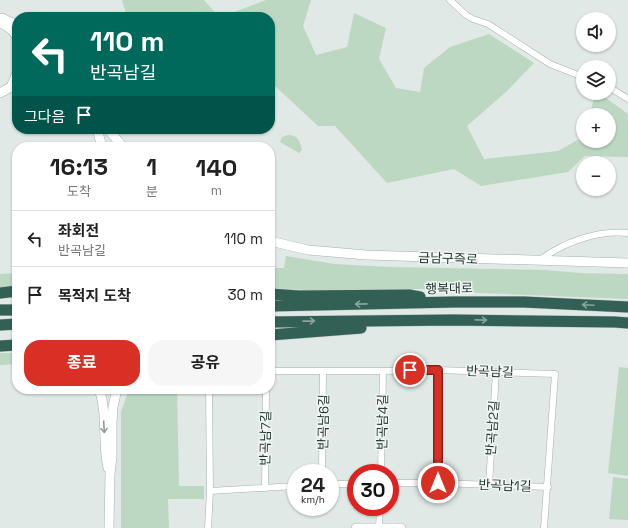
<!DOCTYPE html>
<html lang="ko">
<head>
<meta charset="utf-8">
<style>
	:root { --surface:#fff; --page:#f6f6f6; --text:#222; --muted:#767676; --line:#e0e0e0; --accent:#d93025 }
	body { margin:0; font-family:"Space Grotesk","Noto Sans KR",sans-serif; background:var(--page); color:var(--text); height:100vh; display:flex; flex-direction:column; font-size:15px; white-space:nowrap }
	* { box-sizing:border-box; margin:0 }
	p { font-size:13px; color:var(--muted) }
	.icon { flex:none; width:22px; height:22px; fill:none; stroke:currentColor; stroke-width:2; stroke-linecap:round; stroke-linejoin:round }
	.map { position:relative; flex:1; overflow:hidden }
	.side { position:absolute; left:12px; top:142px; width:263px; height:252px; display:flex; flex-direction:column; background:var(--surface); border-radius:16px; box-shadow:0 1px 3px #0004 }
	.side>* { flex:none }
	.top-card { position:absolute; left:12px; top:12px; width:263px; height:122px; border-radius:16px; box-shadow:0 1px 3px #0004; background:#00695c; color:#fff; overflow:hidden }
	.tools { position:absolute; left:576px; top:12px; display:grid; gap:8px }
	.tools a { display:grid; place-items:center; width:40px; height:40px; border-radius:50%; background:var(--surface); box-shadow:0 1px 3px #0004; font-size:20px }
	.speed { position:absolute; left:287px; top:464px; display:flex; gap:8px; font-size:20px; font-weight:700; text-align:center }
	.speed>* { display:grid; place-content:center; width:52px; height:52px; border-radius:50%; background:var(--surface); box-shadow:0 1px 3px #0004; line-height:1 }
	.speed small { font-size:10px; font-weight:400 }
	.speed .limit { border:6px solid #d22; background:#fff; color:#111 }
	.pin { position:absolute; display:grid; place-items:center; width:34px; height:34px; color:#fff; margin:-17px; border:2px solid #fff; border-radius:50%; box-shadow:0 1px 4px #0007 }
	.me { position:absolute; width:44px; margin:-22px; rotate:0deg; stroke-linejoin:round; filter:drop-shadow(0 0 3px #0008) }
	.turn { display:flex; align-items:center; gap:14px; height:84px; padding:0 12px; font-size:18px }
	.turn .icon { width:52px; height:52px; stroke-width:2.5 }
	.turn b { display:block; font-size:28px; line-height:34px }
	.then { display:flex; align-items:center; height:38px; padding:0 12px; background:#0003; gap:8px; font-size:15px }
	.eta { display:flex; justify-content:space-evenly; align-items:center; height:68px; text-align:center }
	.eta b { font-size:24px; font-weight:700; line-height:28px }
	.primary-button { display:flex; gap:8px; margin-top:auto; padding:8px 12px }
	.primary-button a { flex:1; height:46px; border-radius:16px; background:var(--accent); color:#fff; font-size:16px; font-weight:700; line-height:46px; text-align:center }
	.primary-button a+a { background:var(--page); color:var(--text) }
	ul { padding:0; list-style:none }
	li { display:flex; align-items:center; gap:12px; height:56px; padding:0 12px; border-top:1px solid var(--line) }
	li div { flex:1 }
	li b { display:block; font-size:15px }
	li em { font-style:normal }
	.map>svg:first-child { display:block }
	.green { fill:#bcd8c2 }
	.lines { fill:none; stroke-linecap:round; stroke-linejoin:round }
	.street-casing { stroke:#a4b0ab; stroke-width:7 }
	.secondary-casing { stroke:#a1b3ac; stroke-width:10 }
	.highway-casing { stroke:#bdc3c1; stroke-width:12 }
	.street { stroke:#fff; stroke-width:6 }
	.secondary { stroke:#fff; stroke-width:9 }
	.highway { stroke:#336054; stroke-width:11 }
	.oneway { stroke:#88a49c }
	.oneway2 { stroke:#919b98 }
	.route-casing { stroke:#8d1f18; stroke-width:10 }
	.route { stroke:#d93025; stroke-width:7 }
	.labels { text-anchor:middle; stroke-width:3; stroke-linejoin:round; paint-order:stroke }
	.street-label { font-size:13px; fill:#233731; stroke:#f0f6f3 }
</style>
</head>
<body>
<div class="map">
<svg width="628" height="528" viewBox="0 0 628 528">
	<rect width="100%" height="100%" fill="#e0e9e5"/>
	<path class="green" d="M122,0H204L219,17H127Z
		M266,0H311L303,26L316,55L347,47L354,13L386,28L379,59L396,88L420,92L424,68L450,47L489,34L534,63L507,91L467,126L484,159L558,151L583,137V141H609V115H590L595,93H599L628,114V157L585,156L568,172L481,186L454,169L387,183L335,126H318L275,86L270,87V17H221Z
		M288,135C297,135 300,140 302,150L299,153L280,142L282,137Z
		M286,256L334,264L390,267L545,270L580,273L628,274V299L479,293L424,289L306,290L270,288V268H284Z
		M17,273V287L0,289V274Z
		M0,353H17V364L0,365Z
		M619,367L628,368V476L608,473Z
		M129,389H177L179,486H204V499H168L169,528H121V412Z
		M613,477L628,479V520L609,519Z"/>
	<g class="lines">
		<g class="street-casing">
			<path id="street" d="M450,0L466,15L473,19L488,24L550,64L583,77
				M609,87L628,99
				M540,260C564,242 598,230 628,233
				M270,371H383L438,370L555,374L544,528
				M322,473L323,371
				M381,473L383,371
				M390,483H438L548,487
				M438,483V370
				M330,484H356
				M489,485L496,372
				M265,488L266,389
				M210,491L296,486
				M379,527L380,507
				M208,528L210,491L209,389"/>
		</g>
		<g class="secondary-casing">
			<path id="secondary" d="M2,18L17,25
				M0,22L12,30L17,37
				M11,87L17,73
				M0,93L11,87L17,85
				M97,129L102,147
				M108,129L123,147
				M270,241L308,250L366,255L628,263
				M99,389C108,414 102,443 108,468
				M109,528L110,474L112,456V423L113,407L117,389
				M356,528H401"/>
		</g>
		<g class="highway-casing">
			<path id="highway" d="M0,293L17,291
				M270,294L299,296L409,295L420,297
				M270,306L454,302H524L628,307
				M0,310H17
				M270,322L453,320L615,322L628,323
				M0,325L17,324
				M270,335L361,328
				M0,346L17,345"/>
		</g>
		<use href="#street" class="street"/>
		<use href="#secondary" class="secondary"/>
		<use href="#highway" class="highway"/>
	</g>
	<defs><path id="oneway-shaft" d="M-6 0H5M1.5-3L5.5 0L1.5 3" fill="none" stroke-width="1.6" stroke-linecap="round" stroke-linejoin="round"/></defs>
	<g class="oneway">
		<use href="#oneway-shaft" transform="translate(361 304) rotate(179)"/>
		<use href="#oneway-shaft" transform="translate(588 305) rotate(-177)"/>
		<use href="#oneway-shaft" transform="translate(481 320) rotate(1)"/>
		<use href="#oneway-shaft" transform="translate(309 321) rotate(-1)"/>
	</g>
	<use class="oneway2" href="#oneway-shaft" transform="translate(104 427) rotate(87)"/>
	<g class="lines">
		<g class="route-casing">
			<path id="route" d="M410,370H438V483"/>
		</g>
		<use href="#route" class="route"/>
	</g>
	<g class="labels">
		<g class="street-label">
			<text transform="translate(448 258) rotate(2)" y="5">금남구즉로</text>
			<text transform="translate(449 288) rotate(-1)" y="5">행복대로</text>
			<text transform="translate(490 371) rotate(2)" y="5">반곡남길</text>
			<text transform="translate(323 422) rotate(-89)" y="5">반곡남6길</text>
			<text transform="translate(382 422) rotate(-89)" y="5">반곡남4길</text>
			<text transform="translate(492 428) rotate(-86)" y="5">반곡남2길</text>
			<text transform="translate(265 438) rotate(-89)" y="5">반곡남7길</text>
			<text transform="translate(505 485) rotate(2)" y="5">반곡남1길</text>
		</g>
	</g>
</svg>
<div class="tools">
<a><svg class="icon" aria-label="sound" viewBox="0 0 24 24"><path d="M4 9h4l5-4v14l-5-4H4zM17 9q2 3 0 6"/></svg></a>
<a><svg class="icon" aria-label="layers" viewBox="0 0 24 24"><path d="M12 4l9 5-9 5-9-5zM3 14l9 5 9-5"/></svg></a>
<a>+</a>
<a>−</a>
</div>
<div class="speed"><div>24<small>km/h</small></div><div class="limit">30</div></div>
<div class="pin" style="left:410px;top:370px;background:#d93025"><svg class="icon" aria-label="arrive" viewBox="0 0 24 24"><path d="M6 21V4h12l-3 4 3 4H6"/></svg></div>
<svg class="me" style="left:438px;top:483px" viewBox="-20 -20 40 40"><circle r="17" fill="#d93025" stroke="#fff" stroke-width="3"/><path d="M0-11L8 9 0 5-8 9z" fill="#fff"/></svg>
<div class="top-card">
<div class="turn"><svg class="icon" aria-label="left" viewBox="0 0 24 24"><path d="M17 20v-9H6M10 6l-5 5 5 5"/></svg><div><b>110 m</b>반곡남길</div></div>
<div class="then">그다음<svg class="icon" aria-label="arrive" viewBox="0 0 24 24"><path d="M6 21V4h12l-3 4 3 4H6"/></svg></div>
</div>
<section class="side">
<div class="eta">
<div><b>16:13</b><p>도착</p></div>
<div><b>1</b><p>분</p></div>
<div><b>140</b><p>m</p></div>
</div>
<ul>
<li><svg class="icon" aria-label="left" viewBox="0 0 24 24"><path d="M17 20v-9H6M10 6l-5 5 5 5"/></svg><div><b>좌회전</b><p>반곡남길</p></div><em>110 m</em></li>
<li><svg class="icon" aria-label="arrive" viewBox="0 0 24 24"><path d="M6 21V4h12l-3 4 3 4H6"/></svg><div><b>목적지 도착</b></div><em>30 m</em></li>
</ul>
<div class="primary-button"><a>종료</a><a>공유</a></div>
</section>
</div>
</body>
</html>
